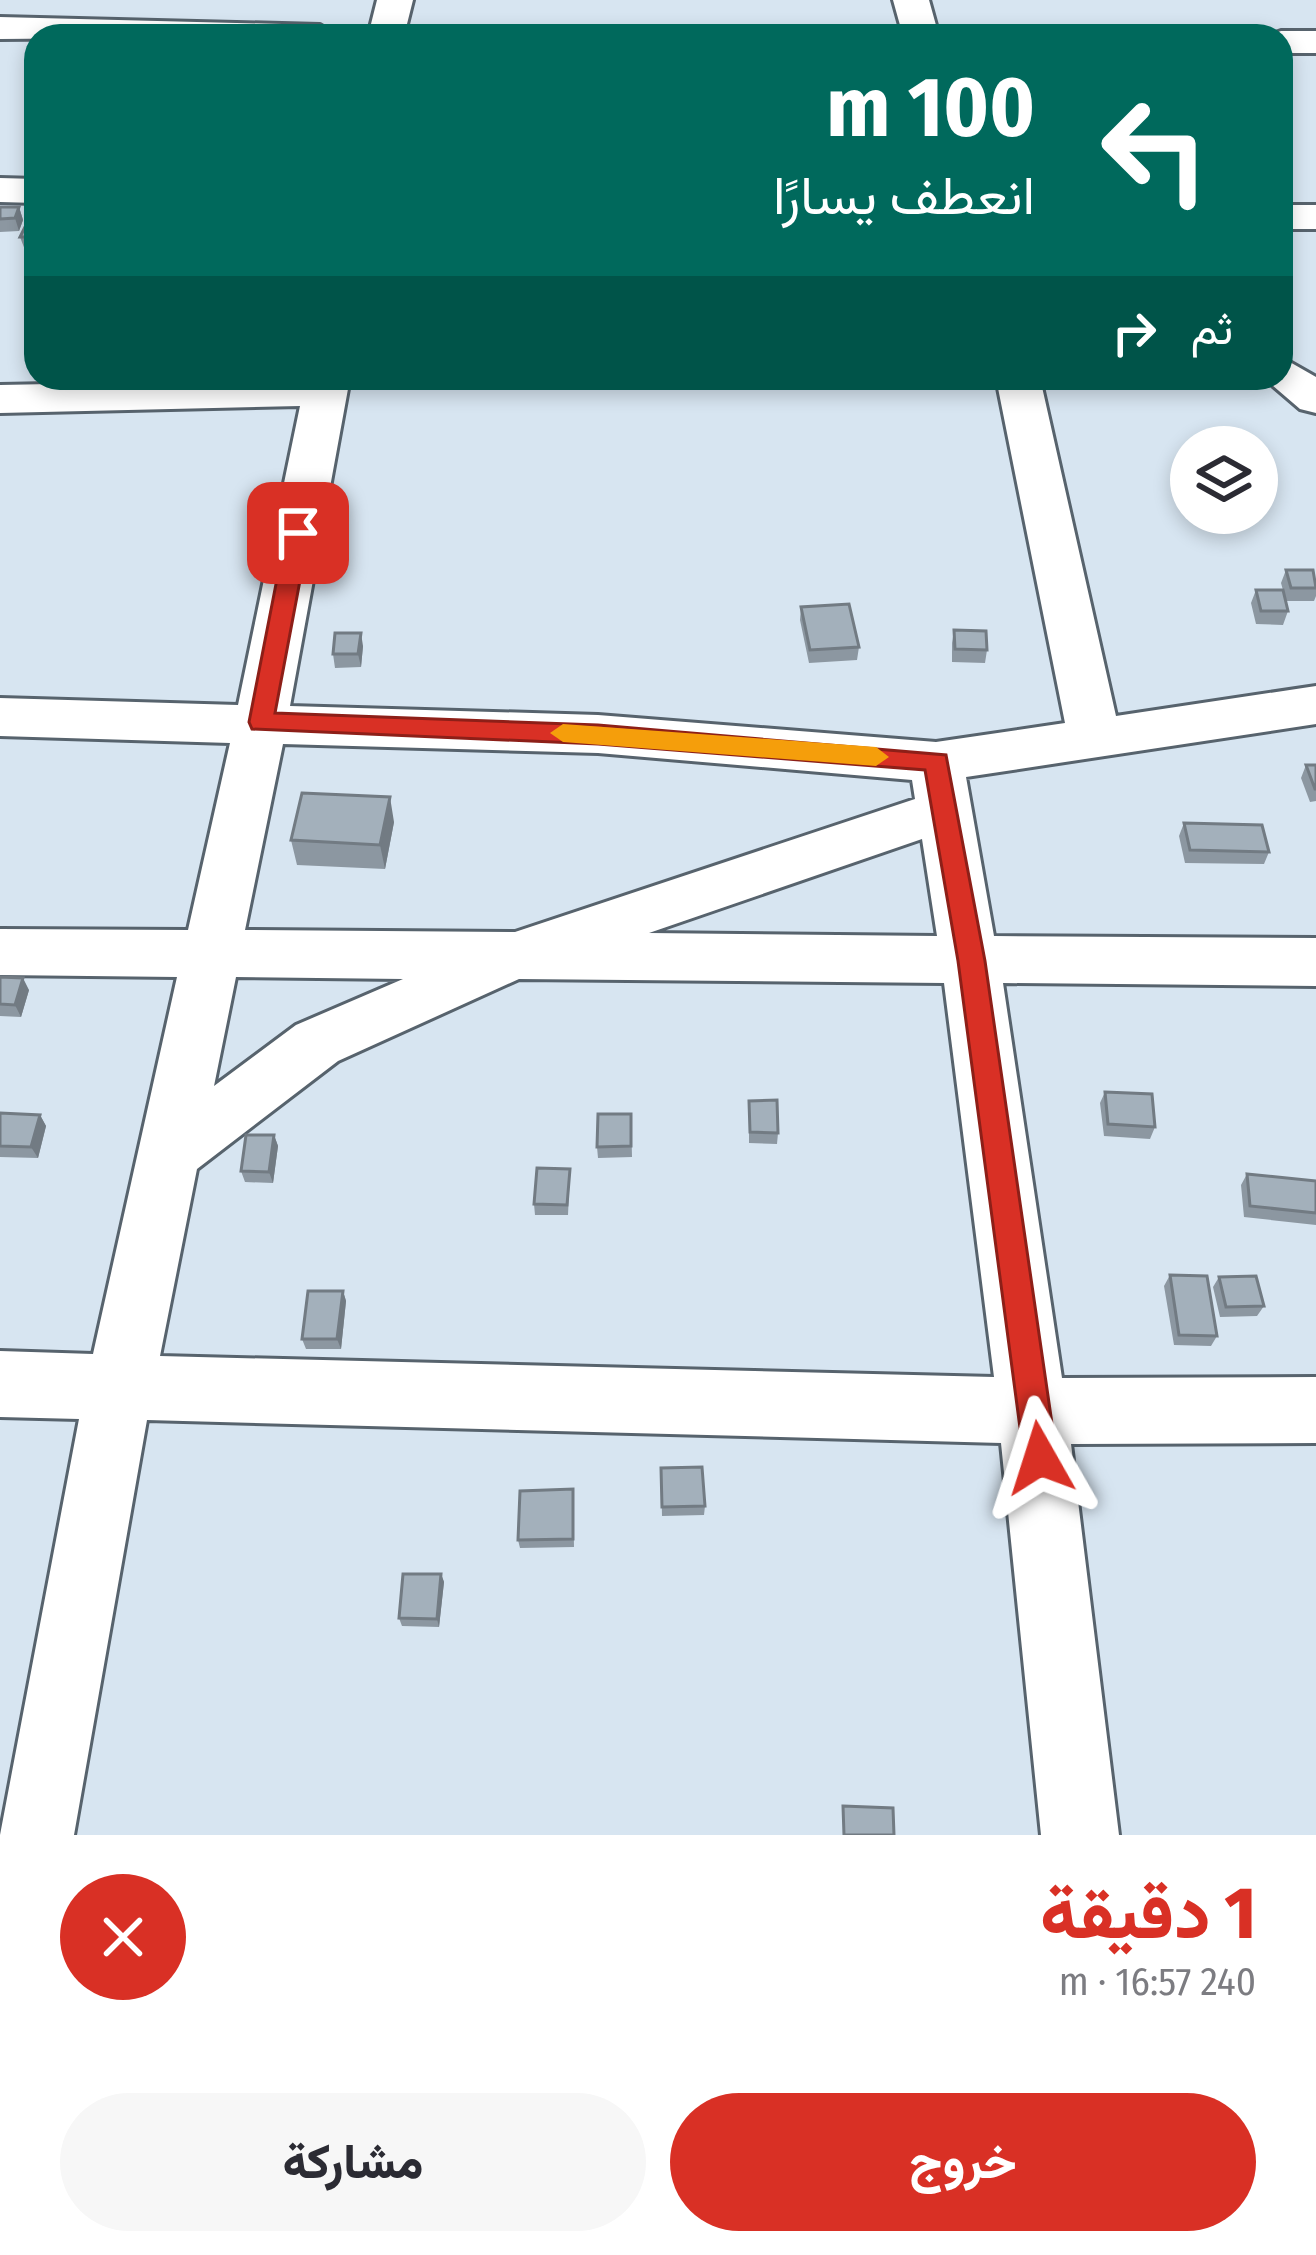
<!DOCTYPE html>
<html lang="ar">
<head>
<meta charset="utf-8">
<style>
	:root { --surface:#fff; --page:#f7f7f7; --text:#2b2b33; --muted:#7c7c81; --accent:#d93025 }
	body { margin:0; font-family:"Fira Sans Condensed",Vazirmatn,sans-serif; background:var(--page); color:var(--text); direction:rtl; height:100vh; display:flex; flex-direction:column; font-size:45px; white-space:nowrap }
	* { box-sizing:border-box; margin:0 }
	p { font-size:39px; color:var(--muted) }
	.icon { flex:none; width:66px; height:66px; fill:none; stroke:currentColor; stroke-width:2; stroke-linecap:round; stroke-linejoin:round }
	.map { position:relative; height:1835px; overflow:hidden; direction:ltr }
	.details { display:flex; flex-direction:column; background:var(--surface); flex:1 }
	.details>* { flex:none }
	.guide { position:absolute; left:24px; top:24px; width:1269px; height:366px; border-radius:36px; box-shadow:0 6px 18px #0003; direction:rtl; background:#00695c; color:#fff; overflow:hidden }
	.controls { position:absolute; left:1170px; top:426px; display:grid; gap:24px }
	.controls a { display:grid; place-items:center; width:108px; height:108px; border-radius:50%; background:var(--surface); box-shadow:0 6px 18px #0003; font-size:60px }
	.pin { position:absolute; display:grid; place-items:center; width:102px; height:102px; color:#fff; margin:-51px; border-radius:24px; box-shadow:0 6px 18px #0006 }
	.me { position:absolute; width:132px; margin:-66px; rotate:354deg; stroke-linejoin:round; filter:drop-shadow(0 0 9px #0008) }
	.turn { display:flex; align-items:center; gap:42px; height:252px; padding:0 60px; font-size:54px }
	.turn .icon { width:156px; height:156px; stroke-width:2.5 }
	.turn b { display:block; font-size:84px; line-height:102px }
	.then { display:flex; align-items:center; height:114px; padding:0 60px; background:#0003; gap:24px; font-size:45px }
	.round { display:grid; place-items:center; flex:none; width:126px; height:126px; border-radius:63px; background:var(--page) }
	.overview { display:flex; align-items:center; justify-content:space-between; height:204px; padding:0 60px }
	h1 { font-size:72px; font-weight:800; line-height:90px; color:var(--accent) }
	.button { display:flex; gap:24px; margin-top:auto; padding:24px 60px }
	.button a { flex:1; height:138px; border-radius:72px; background:var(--accent); color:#fff; font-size:48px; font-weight:800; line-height:138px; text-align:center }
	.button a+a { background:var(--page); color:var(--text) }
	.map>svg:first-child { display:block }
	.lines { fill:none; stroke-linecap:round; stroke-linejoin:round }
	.minor-casing { stroke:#57636d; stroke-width:6 }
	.minor { fill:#fff; fill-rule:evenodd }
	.wall { fill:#8c97a1 }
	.shaded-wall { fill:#727b83 }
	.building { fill:#a3b0bb; stroke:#727b83; stroke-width:3 }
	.route { fill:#d93025; stroke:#8d1f18; stroke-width:3 }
	.slow { fill:#f59e0b }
</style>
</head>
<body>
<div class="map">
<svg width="1316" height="1835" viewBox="0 0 1316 1835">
	<rect width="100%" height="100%" fill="#d7e5f1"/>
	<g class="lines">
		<g class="minor-casing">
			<path id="minor" d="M377,0H413L404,36H368Z
				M893,0H929L939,36H903Z
				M0,17L320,25L338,36L0,39Z
				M1281,31H1316V53H1281V36H1267Z
				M0,178L36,179V203L0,202Z
				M1281,205H1316V229H1281Z
				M1281,357L1316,377V413L1300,409L1264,378H1281Z
				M350,378L290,706L598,715L936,742L1065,723L996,378H1040L1116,716L1316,686V724L966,777L994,936L1316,938V986L1003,983L1062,1378L1316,1377V1443L1071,1444L1119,1835H1041L1001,1443L147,1420L74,1835H0L79,1419L0,1417V1351L93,1354L177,977L0,975V929L188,930L230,743L0,736V698L238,705L300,406L0,413V385ZM283,744L598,753L912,780L915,799L515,932L245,930ZM922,839L937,936L649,933ZM236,977L403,979L296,1025L214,1086ZM519,979L944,983L994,1377L160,1356L197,1169L338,1061Z"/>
		</g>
		<use href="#minor" class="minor"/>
	</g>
	<path class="wall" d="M0,207H19L23,220L19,231L0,232Z
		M36,225V250H25L20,237Z
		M47,378H68L67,381L47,380Z
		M1286,570L1316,579V596L1314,601H1286L1281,583Z
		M1256,590L1288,611L1283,625L1256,624L1251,603Z
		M801,607L859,647L857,660L809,663L800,620Z
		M954,630L987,650L985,663L952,662V643Z
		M363,646L361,667L335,668L333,654Z
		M1306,765H1316V801L1310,802L1301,778Z
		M394,822L385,869L297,865L291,840Z
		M1184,823L1269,852L1264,864L1185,863L1179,836Z
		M0,977L29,990L21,1017L0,1016Z
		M1105,1092L1155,1127L1150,1139L1104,1136L1100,1103Z
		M749,1101L778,1133L777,1144L749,1143Z
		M0,1113L40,1115L46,1126L38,1158L0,1157Z
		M631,1114L632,1157L598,1158L597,1147Z
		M274,1135L278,1146L273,1183L245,1182L241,1171Z
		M570,1169L568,1215H535L534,1204Z
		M1247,1174L1316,1181V1225L1244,1217L1241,1185Z
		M1170,1275L1217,1336L1211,1346L1174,1345L1164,1286Z
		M1219,1277L1264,1306L1257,1316L1220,1317L1213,1287Z
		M343,1291L346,1301L341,1349H306L302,1339Z
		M661,1468L705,1506L704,1515L662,1516Z
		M573,1489L574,1547L520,1548L518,1540Z
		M441,1574L444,1582L439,1627L402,1626L399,1618Z"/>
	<path class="shaded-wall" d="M19,207L23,220L19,231L15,218Z
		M361,633L363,646L361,667L358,654Z
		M390,797L394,822L385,869L380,845Z
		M23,978L29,990L21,1017L15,1005Z
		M40,1115L46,1126L38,1158L31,1147Z
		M274,1135L278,1146L273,1183L269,1172Z
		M343,1291L346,1301L341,1349L337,1339Z
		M441,1574L444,1582L439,1627L437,1619Z"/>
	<path class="building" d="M0,207H19L15,218L0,219Z
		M26,225H36V237H20Z
		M1286,570H1313L1316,588H1291Z
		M1256,590H1283L1288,611H1261Z
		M849,604L859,647L810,650L801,607Z
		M954,630L986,631L987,650L955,649Z
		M335,633H361L358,654H333Z
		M1306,765H1316V789H1315Z
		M302,793L390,797L380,845L291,840Z
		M1184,823L1262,825L1269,852L1190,850Z
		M0,977L23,978L15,1005L0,1004Z
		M1105,1092L1152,1094L1155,1127L1108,1124Z
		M777,1100L778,1133L750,1132L749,1101Z
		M0,1113L40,1115L31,1147L0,1146Z
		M598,1114H631V1146L597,1147Z
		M246,1135H274L269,1172L241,1171Z
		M537,1168L570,1169L567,1205L534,1204Z
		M1247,1174L1316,1181V1213L1250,1206Z
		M1170,1275L1207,1276L1217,1336L1179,1335Z
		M1256,1276L1264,1306L1226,1307L1219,1277Z
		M308,1291H343L337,1339H302Z
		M702,1467L705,1506L662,1507L661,1468Z
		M573,1489V1539L518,1540L520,1491Z
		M403,1574H441L437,1619L399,1618Z
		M843,1806L893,1808L894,1835H844Z"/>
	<path class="route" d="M298,526L309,533L275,713L598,725L946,755L985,961L1057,1458L1052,1469L1040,1474L1029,1469L1024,1458L958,961L925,770L598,744L252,729L249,722L286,533Z"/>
	<path class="slow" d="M563,724L876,747L889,757L876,766L563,742L550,733Z"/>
</svg>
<div class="controls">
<a><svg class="icon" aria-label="layers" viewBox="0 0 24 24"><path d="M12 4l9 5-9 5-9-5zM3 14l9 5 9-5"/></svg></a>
</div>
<div class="pin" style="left:298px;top:533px;background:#d93025"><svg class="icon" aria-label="arrive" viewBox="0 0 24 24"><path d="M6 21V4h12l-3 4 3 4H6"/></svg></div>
<svg class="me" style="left:1040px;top:1458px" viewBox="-20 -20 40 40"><path d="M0-17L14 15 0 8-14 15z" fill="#d93025" stroke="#fff" stroke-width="4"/></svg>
<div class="guide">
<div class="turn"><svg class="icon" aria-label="left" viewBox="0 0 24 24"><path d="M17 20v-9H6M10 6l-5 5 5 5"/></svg><div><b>100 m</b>انعطف يسارًا</div></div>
<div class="then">ثم<svg class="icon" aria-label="right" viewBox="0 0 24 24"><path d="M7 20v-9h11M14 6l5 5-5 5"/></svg></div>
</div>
</div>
<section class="details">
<div class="overview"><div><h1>1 دقيقة</h1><p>240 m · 16:57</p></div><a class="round" style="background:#d93025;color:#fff"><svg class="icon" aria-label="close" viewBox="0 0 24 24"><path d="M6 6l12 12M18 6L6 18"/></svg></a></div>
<div class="button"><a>خروج</a><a>مشاركة</a></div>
</section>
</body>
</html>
